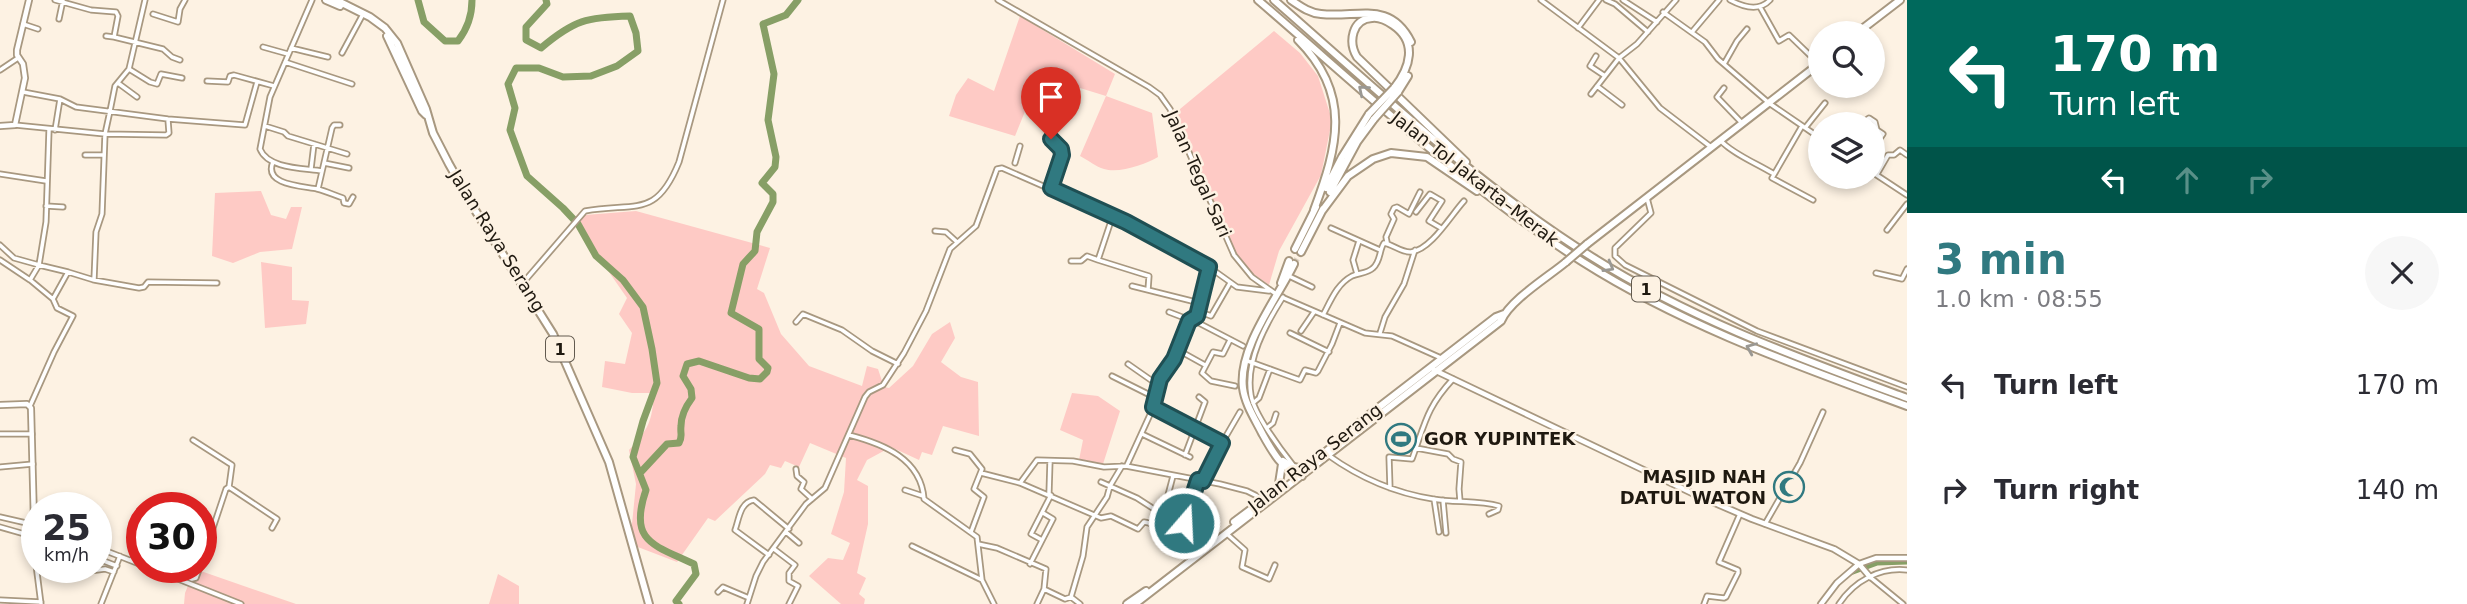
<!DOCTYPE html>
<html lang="en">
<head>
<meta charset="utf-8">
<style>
	:root { --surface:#fff; --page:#f7f7f7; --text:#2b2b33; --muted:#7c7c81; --accent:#307980 }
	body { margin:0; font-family:"DejaVu Sans",sans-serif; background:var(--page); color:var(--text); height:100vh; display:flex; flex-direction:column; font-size:26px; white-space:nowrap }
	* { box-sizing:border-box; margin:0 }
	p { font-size:23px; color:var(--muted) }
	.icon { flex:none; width:38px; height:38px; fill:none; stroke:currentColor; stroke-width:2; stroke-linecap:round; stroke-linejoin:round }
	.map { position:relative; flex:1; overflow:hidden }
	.drawer { display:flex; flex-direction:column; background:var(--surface); width:560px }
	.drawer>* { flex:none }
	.guide { background:#00695c; color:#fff; overflow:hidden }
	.controls { position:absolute; left:1808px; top:21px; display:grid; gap:14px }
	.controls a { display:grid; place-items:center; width:77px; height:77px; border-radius:50%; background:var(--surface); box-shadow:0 4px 10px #0003; font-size:35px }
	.speed { position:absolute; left:21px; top:492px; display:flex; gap:14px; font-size:35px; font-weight:700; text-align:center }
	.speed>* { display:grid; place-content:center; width:91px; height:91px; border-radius:50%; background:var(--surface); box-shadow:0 4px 10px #0003; line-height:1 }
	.speed small { font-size:18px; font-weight:400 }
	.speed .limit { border:10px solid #d22; background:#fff; color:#111 }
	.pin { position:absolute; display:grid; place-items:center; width:60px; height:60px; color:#fff; margin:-72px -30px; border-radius:50% 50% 50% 0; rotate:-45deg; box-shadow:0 0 7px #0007 }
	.pin .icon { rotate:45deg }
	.me { position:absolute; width:77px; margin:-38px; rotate:19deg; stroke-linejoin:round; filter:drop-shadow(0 0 5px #0008) }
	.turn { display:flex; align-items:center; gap:24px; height:147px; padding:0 28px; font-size:32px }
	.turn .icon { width:91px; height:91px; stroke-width:2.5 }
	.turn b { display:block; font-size:49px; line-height:60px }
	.lanes { display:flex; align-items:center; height:66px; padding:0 28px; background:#0003; justify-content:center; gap:35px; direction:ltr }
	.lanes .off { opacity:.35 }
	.round { display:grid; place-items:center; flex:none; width:74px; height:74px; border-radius:37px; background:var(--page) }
	.overview { display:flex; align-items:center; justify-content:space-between; height:119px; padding:0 28px }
	h1 { font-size:42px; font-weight:700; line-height:52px; color:var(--accent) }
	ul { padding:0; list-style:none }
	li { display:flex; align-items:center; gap:21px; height:105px; padding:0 28px }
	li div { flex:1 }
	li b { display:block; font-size:26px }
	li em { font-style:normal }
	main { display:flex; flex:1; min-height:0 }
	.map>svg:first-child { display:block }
	.green { fill:#fecac5 }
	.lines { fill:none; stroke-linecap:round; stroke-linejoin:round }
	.river { stroke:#879f66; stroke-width:7 }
	.highway-tunnel { stroke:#dcd1c3; stroke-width:6; stroke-dasharray:6 3; stroke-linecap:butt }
	.street-casing { stroke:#a89880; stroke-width:7 }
	.secondary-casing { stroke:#a89880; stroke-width:8 }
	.highway-casing { stroke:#a89880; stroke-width:10 }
	.street { stroke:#fff; stroke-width:3.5 }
	.secondary { stroke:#fff; stroke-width:4.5 }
	.highway { stroke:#fff; stroke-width:6 }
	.highway-bridge-casing { stroke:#a89880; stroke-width:10; stroke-linecap:butt }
	.highway-bridge { stroke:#fff; stroke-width:6 }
	.oneway { stroke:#9a9893 }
	.route-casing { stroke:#1f4f53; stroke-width:18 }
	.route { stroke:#307980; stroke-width:12 }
	.labels { text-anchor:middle; stroke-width:5; stroke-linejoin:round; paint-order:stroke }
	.shield { fill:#fdf2e3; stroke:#625a4f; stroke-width:2 }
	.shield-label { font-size:16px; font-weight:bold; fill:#1f1910 }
	.street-label { font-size:18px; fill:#1f1910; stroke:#fdf2e3 }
	.poi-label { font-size:18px; font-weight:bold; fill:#1f1910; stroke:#fdf2e3; text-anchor:start }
</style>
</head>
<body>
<main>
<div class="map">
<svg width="1907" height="604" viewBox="0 0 1907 604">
	<rect width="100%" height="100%" fill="#fdf2e3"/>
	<path class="green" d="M1020,16L1115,74L1106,96L1152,113L1158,157C1146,164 1119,174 1104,169C1096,167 1088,160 1080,156L1106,96L1080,88L1065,123L1026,109L1015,136L949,116L956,95L968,78L994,91Z
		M1274,31L1300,53L1318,76L1332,120L1321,175L1279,251L1269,285L1252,273L1238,258L1174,114Z
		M261,191L271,215L286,219L291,207H302L292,249L260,252L233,263L212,256L215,193Z
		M636,211L770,248L757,289L764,293L781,334L809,366L862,386L867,366L878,369L884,387L889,388L913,366L932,334L950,322L955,338L941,362L961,377L978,382L979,436L943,426L932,455L922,452L919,460L891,447L867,460L857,480L868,486V524L857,573L866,578L859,594L865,599L864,604H841L809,576L828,558L843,560L850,543L831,534L844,492L846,458L810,443L799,467L785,461L781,468L770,465L765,474L715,521L708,518L677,562L630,544L636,484L629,450C649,429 652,421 654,393H632L602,387L605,361L625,364L632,333L619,314L627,298L577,226L585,215Z
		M261,262L292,267V300L309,301L306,324L265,328Z
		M1072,393L1098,396L1120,411L1103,464L1079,460L1083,440L1060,430Z
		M195,569L296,604H184L185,593Z
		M498,574L519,586V604H489Z"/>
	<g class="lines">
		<path class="river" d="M418,0L424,22L445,41H458C468,28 472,16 472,0
			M546,0L547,4L526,27V40L541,48C574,20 587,17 630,16L636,33L638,51L617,66L591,76L563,77L539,68H516L508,84L515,108L510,130L527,176L563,208L578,224L596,256L623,280L643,307L652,349L657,383L643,421L633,457L646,490C628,542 654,545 694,564L696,574L676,601L679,604
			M640,473L667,444L679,443C683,436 680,434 681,426C681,415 686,406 692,398L691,389L683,376L687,364L699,361L749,378L760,379L767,372L768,368L759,359V329L731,313L743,264L755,251L757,232L773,202V194L762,183L775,167L776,157L768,120L774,74L763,24L786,15L798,0
			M1850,572L1877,562L1907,561"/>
		<path class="highway-tunnel" d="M1294,264L1301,252"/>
		<g class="street-casing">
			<path id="street" d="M55,0L91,10L116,12L118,16L114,37L163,49L172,57L180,60
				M312,0L270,97L260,149C268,169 304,168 322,171
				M998,0L1149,87L1160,95L1170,109L1234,255L1252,277L1276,294
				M1541,0L1619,58L1660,108L1711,147
				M1606,0L1615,4L1648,32
				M1623,0L1657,22
				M1730,0C1743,7 1759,12 1770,0
				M1760,7L1779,41L1789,35L1818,63
				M1663,12L1705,42L1718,59L1769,103L1820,138
				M153,14L178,22L180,9L185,0
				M59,19L63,0
				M23,24L38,29
				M1578,28L1599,0
				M1692,32L1719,0
				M106,36L114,37
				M263,47L288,54
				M291,48L328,57
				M342,53L362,16
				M1596,56L1590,66L1605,76
				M285,62L352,84
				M1724,64L1737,41L1747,29
				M129,69L150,82L157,84L161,74L182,78
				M0,70L18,58
				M207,81L228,82L230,76L234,75L274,86
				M118,83L137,97
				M1597,86L1622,105
				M1857,86L1860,87
				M1724,88L1717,97L1741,122
				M23,92L60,99L76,107L168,119L245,125L257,82
				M1591,94L1619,58L1637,44L1676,0
				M1836,124L1838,122L1855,124
				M1861,124L1869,118L1875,122L1877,130L1883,134L1872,150
				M15,125L105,134L166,135L169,133L168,120
				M265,126L284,132L288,136L347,154
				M1802,126L1772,178L1813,200
				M1805,128L1825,103
				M49,130L46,222L39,265L68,272L53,299
				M55,130L60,99
				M1051,139L1061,149L1062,155L1051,189
				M1721,141C1733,154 1758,164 1774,174
				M85,155H104
				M273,162C263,185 302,186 317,189C326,191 334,195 343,198L344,203L349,204L353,197
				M324,163L349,168
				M1015,163L1020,146
				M311,169L314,144
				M1872,172L1907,195
				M0,174L46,181
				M1877,174L1888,155H1894L1900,150L1907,155
				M318,189L332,128L334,125H340
				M1647,198L1651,213L1615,248V256L1625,265L1757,331L1907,387
				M46,206L63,207
				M1416,212L1430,194L1442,201L1429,221L1441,228
				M1113,215L1098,260L1149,276L1148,290L1200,303
				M1331,228L1380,250
				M1887,230L1907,204
				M935,231L946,232L957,242
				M1387,242L1386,237L1394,219L1391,214L1394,208L1397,207L1409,214L1420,192
				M0,245L14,258L39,265L30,280L0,260
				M1071,261H1081L1087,256L1098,260
				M68,272L94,280L139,288L144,287L148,282L217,283
				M1876,273L1902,279L1907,269
				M1357,274L1353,260L1359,241
				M1289,276L1312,287
				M29,279L53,299L57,308L73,316L54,352L30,406
				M94,280L96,232L102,214L105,134L110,111L115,86L129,69L145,0
				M522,284L585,211C636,202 656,219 679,162L723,0
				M1132,286L1148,290
				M1283,297C1266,324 1245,361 1251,395C1254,414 1281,450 1293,465
				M1284,298L1365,333L1392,336L1441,358
				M1198,311L1211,316L1230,283
				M1169,312L1190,320
				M1323,315C1331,300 1337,284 1352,276C1359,273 1368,273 1373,268C1381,261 1379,250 1384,243C1392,244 1402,253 1411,252C1431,250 1451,215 1464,201
				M1193,320L1243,346
				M796,322L803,314L842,330L872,351L898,364
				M1301,331L1314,312
				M1290,333L1329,352
				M1380,333L1385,317L1404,284L1415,250
				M1230,340L1223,354L1213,352L1202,373L1211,381L1235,386
				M1178,350L1205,365
				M1245,360L1300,380L1305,370L1316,373L1318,371L1332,344L1340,323
				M1128,364L1158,385
				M1112,376L1156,398
				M1253,403L1259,398L1270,369
				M1154,406L1222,443L1203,481
				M1268,427L1273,423L1276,414
				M0,434H32
				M1142,434L1190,457
				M849,435C884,444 921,459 924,499L977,537L982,580L994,604
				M193,440L232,465L229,487
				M1222,443L1240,412
				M1416,448L1448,454L1453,459L1461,462L1459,489L1460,501
				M955,450L970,454L982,469L974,489L984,497L971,532
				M1185,455L1205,402L1199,397
				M1328,455C1360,478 1395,493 1433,499C1454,503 1479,500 1499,506L1498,510L1489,514
				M1127,465L1154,406L1160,379L1174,359L1189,321L1197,316L1209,267
				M0,467L33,464
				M796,469L797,476L804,482L801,489L812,499
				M981,473L1020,483L1037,460L1073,461L1104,467L1126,466L1220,484L1247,491L1263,499
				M1173,476L1168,495L1177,500
				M1101,482L1137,498L1168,518L1184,523L1198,480
				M1020,483L1101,518L1111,516L1138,529L1144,522L1149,523L1197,552
				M1390,488L1389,457L1412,459C1425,424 1426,408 1453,379
				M905,490L923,496
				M1049,493L1050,461
				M1434,499L1439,532
				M1443,500L1446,533
				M0,517L35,525
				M1765,524L1800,463L1823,412
				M0,527L35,537
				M37,527L35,557L41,604
				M786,532L799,543
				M1227,534L1245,550L1242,567L1269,579L1275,565
				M1042,540L1031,534L1051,495
				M978,544L997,548L1046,569L1044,589
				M912,546L982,580
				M96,547L142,565
				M774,549L795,565L789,573V581L798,586L789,604
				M769,555L735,530C739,519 740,502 754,500L789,529
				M96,558L117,566
				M131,560L134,558L142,560
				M201,564L226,489L229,487L277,519L272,528
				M1030,564L1053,519L1043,513
				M148,567L241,604
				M160,567L192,579L196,578L200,567
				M90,571L105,569L114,572
				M1870,577L1903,604
				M718,592L723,587L749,598
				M1071,597L1080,604
				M0,600L41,602
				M101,604L120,556
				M747,604L756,576L763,562L806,504L825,488L865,397L869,392L883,385L904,353L926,311L950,249L976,226L997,169L1002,168L1139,228L1209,267L1237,287L1269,291
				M1037,604L1044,589L1065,599L1071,597L1083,556L1087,527L1107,497L1110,486L1122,466
				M1704,604L1707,596L1724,598L1726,597L1738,573V570L1719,562L1740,514
				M1839,604C1854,581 1880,567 1907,570"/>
		</g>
		<g class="secondary-casing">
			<path id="secondary" d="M0,126L15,125L25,78L23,64L17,55V50L29,0
				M1434,370L1694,494L1752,519L1834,549L1859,564L1876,558H1907
				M0,405L27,404L31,408L34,522L37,526
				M1821,604L1837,583L1859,564L1870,577"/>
		</g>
		<g class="highway-casing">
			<path id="highway" d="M326,0L340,6
				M336,0L370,17L385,28L397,43L426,109L433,133L449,164L475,210L553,334L609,462L649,604
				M1258,0C1363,90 1466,188 1583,262C1684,326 1796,365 1907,406
				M1274,0C1376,89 1477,185 1592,257C1690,319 1799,358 1907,398
				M1291,0C1300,6 1309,13 1321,14C1358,18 1390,0 1411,42
				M1857,33L1900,0
				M387,36L422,111L426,115
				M1298,40C1352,94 1338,146 1314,210
				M1394,88C1410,68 1418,42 1393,25C1387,21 1379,17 1372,18C1352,19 1348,42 1357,57L1466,162
				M1398,92L1408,76
				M1326,188L1342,157L1369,114
				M1330,192L1357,142L1374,119
				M1322,211L1348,176L1373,159L1391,153L1427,157L1477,191
				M1587,244L1820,63
				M1295,249L1316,207
				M1301,252L1323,209
				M1294,264C1277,299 1238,348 1243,388C1245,404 1255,419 1262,433C1272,451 1282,470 1302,476
				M1281,283L1289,261
				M1283,461L1293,467L1305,469
				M1307,468L1365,418L1496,317L1504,314
				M1278,490L1282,464
				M1234,522L1270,495
				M1127,604L1146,591
				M1135,604L1501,321C1510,300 1548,277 1566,262"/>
		</g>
		<use href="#street" class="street"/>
		<use href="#secondary" class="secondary"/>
		<use href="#highway" class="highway"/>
		<g class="highway-bridge-casing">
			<path id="highway-bridge" d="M1369,114L1394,88
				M1374,119L1398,92
				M1566,262L1587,244"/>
		</g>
		<use href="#highway-bridge" class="highway-bridge"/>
	</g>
	<defs><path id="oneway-chevron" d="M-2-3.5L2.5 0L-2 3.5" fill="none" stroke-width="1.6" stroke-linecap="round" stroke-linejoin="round" transform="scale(1.75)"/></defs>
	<g class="oneway">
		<use href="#oneway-chevron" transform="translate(1363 90) rotate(-140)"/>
		<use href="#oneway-chevron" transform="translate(1609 267) rotate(30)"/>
		<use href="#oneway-chevron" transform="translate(1751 348) rotate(-157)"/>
	</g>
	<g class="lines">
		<g class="route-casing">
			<path id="route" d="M1051,139L1061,149L1062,155L1051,188L1126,222L1209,267L1197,316L1189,321L1174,359L1160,379L1153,407L1222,443L1203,481L1198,480L1184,523"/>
		</g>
		<use href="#route" class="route"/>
	</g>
	<defs>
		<g id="stadium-ring" transform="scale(1.575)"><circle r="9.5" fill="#fdf2e3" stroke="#307980" stroke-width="1.5"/><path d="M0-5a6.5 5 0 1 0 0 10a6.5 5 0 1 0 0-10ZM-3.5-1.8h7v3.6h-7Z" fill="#307980"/></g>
		<g id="mosque-ring" transform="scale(1.575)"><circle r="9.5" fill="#fdf2e3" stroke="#307980" stroke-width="1.5"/><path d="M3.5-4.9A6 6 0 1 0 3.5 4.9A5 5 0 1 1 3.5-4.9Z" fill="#307980"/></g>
	</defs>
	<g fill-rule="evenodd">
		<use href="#stadium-ring" x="1401" y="439"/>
		<use href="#mosque-ring" x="1789" y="487"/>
	</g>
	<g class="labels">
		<g class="shield">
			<rect x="1632" y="276.5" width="28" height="25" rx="5"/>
			<rect x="546" y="336.5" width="28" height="25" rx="5"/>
		</g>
		<g class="shield-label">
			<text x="1646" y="295">1</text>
			<text x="560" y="355">1</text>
		</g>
		<g class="street-label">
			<text transform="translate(1198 174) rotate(66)" y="6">Jalan Tegal Sari</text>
			<text transform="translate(1475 179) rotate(38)" y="6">Jalan Tol Jakarta–Merak</text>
			<text transform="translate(497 241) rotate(58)" y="6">Jalan Raya Serang</text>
			<text transform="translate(1315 458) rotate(-38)" y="6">Jalan Raya Serang</text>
		</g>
		<g class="poi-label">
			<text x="1424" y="445">GOR YUPINTEK</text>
			<text x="1766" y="483" text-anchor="end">MASJID NAH<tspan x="1766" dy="21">DATUL WATON</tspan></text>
		</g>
	</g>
</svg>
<div class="controls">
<a><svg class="icon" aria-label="search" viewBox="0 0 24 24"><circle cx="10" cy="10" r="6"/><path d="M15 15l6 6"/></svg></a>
<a><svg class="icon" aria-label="layers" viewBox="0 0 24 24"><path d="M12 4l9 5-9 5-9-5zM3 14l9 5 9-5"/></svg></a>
</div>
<div class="speed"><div>25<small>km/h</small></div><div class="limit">30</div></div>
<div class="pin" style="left:1051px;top:139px;background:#d93025"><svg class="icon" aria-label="arrive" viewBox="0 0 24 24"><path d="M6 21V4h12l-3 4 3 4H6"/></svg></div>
<svg class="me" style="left:1184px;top:523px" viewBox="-20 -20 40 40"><circle r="17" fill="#307980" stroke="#fff" stroke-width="3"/><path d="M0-11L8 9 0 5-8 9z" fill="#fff"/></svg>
</div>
<section class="drawer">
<div class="guide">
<div class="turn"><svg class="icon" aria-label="left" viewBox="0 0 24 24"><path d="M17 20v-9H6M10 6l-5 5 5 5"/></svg><div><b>170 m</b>Turn left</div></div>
<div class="lanes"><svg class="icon" aria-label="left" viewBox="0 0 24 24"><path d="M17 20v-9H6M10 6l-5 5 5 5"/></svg><svg class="icon off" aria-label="ahead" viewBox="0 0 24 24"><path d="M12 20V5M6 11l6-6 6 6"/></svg><svg class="icon off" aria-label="right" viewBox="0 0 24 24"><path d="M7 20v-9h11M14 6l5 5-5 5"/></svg></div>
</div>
<div class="overview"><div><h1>3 min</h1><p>1.0 km · 08:55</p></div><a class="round"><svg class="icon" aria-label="close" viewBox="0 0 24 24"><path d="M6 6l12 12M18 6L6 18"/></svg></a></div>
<ul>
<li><svg class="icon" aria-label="left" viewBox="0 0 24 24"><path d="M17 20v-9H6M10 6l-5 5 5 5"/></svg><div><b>Turn left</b></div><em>170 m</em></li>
<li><svg class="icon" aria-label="right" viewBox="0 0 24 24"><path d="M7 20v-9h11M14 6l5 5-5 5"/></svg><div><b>Turn right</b></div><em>140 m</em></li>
</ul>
</section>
</main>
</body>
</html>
